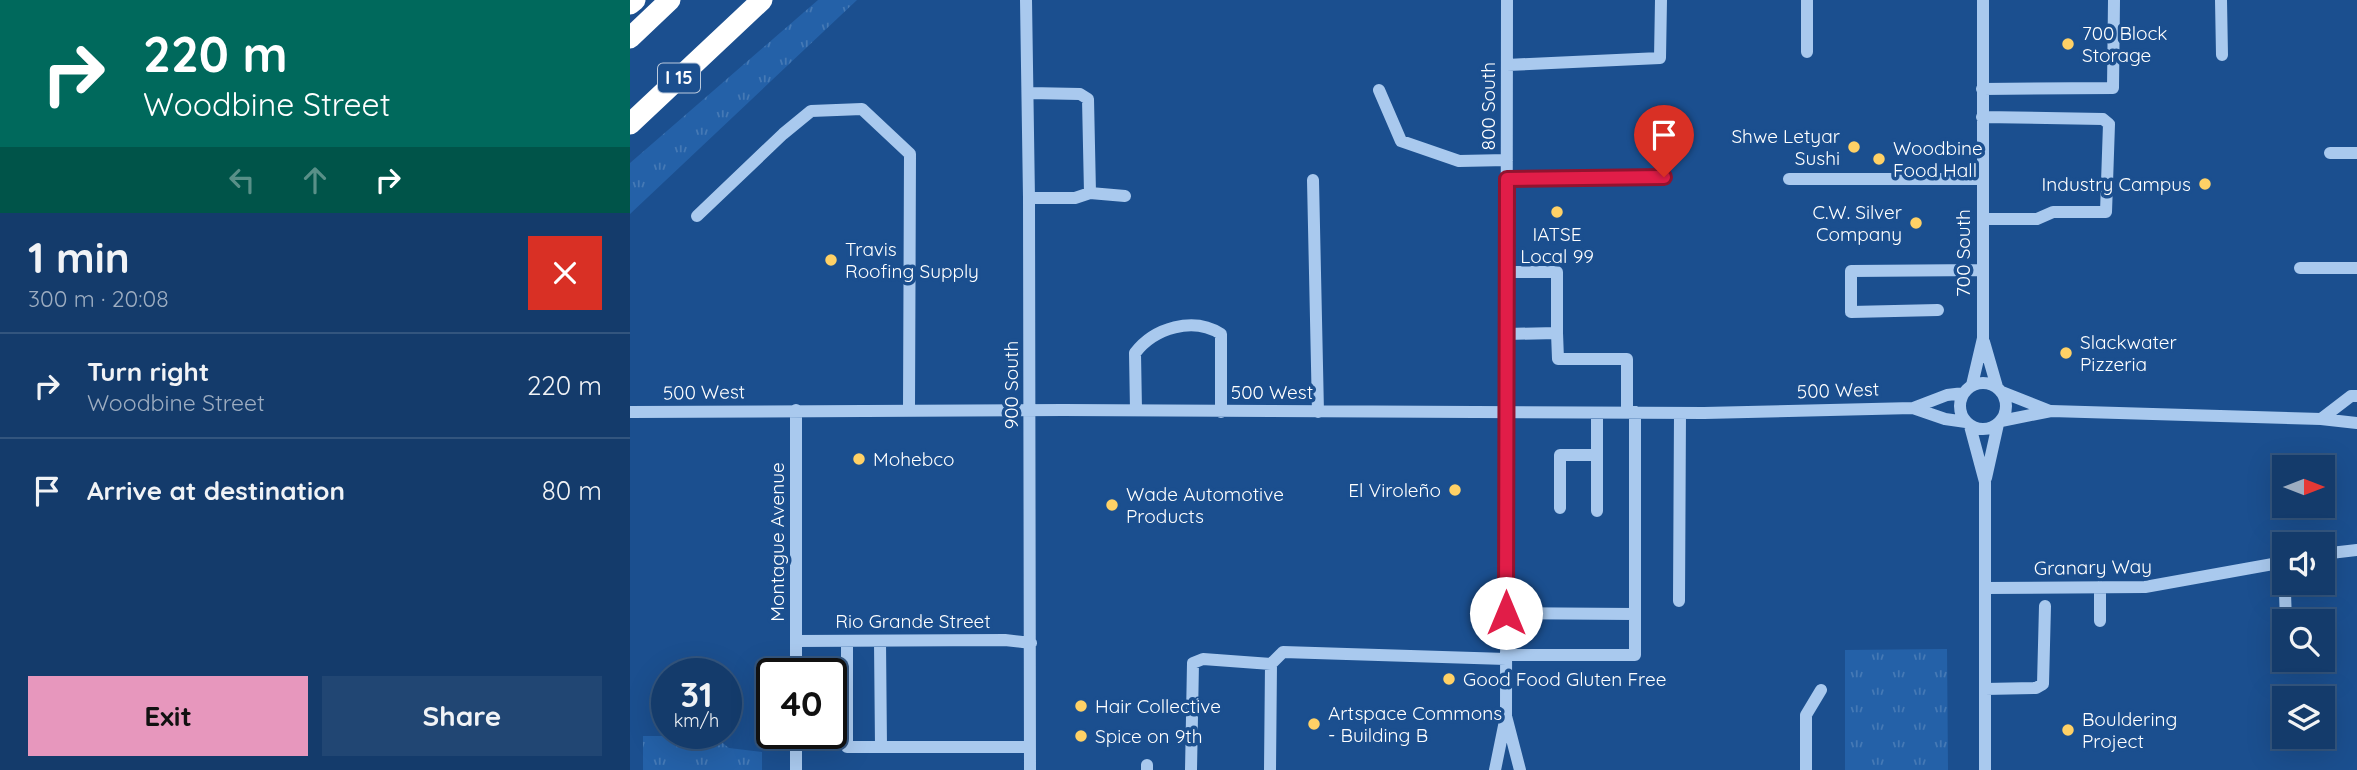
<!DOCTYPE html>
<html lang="en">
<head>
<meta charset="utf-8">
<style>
	:root { --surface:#143b6b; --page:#214673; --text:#f1f3f6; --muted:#9dadc1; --line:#33557e; --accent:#e797bd }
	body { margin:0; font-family:Quicksand,sans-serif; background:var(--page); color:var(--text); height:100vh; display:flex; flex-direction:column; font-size:26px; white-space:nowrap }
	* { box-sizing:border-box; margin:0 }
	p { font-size:23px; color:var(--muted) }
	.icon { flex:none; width:38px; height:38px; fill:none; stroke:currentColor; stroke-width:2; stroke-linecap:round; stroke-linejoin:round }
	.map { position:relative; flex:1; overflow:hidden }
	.sheet { display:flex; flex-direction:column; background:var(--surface); width:630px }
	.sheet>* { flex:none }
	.hud { background:#00695c; color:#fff; overflow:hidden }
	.needle { width:46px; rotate:90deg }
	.buttons { position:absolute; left:1642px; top:455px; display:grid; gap:14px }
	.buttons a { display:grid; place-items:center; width:63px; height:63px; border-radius:0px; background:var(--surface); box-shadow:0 7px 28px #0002,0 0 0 2px var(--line); font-size:35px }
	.speed { position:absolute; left:21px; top:658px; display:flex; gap:14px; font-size:35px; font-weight:700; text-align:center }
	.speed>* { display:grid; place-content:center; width:91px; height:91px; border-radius:50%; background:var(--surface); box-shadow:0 7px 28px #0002,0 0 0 2px var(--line); line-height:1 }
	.speed small { font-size:18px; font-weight:400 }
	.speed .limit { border:4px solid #111; border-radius:10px; background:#fff; color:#111 }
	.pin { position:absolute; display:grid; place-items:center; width:60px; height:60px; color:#fff; margin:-72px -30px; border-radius:50% 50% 50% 0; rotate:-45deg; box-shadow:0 0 7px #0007 }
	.pin .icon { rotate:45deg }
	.me { position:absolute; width:77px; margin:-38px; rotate:0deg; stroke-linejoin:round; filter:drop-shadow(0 0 5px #0008) }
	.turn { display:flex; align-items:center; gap:24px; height:147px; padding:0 28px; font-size:32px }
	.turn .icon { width:91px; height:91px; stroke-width:2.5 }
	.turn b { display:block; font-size:49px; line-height:60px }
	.lanes { display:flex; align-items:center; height:66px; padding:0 28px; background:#0003; justify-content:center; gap:35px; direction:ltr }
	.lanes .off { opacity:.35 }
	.round { display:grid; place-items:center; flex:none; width:74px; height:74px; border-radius:0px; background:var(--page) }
	.head { display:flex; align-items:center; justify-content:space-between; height:119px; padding:0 28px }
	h1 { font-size:42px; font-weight:700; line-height:52px }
	.primary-button { display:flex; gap:14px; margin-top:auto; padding:14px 28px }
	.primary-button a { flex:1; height:80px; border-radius:0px; background:var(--accent); color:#111; font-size:28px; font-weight:700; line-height:80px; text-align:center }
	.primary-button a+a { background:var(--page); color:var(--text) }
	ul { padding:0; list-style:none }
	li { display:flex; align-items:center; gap:21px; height:105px; padding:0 28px; border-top:2px solid var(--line) }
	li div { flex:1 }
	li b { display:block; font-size:26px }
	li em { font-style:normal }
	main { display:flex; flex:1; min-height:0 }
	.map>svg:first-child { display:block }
	.grass { fill:url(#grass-tufts) }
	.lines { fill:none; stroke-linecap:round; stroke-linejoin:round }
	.minor { stroke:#a9c9ee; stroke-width:12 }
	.highway { stroke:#fff; stroke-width:21 }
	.route-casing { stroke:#92132f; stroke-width:18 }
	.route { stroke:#e11d48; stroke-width:12 }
	.poi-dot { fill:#ffd166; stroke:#1b4f8f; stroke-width:2.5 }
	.labels { text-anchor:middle; stroke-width:7; stroke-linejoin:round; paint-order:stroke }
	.shield { fill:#1b4f8f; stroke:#bbcadd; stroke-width:2 }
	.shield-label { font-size:18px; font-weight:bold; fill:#fff }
	.poi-label { font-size:19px; fill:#fff; stroke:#1b4f8f; text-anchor:start }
	.street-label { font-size:19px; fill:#fff; stroke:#1b4f8f }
</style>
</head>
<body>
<main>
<section class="sheet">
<div class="hud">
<div class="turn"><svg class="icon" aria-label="right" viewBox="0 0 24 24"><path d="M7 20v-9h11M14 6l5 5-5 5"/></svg><div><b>220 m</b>Woodbine Street</div></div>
<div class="lanes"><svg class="icon off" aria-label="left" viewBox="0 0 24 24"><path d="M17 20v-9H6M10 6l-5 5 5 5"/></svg><svg class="icon off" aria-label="ahead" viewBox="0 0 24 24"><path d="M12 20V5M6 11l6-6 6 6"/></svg><svg class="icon" aria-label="right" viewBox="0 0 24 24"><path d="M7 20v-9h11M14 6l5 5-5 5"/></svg></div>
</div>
<div class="head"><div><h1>1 min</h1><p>300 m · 20:08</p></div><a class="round" style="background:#d93025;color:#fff"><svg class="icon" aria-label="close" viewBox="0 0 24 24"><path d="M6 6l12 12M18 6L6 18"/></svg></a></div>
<ul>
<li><svg class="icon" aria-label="right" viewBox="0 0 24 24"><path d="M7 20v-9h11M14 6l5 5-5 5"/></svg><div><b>Turn right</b><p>Woodbine Street</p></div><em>220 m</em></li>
<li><svg class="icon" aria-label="arrive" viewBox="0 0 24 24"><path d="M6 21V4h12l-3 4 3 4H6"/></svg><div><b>Arrive at destination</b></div><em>80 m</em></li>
</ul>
<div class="primary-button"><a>Exit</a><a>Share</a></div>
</section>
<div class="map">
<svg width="1727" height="770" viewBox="0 0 1727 770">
	<defs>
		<pattern id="grass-tufts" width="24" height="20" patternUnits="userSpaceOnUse" patternTransform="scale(1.75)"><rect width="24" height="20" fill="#2461a8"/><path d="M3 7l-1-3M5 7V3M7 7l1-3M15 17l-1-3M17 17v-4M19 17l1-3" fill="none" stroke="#4579b5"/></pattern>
	</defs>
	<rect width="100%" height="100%" fill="#1b4f8f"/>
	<path class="grass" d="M188,0H227L0,214V163Z
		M1317,649L1318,770H1215V650Z
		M13,736H84L99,748L132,752V770H13Z"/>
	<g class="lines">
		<path class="minor" d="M396,0L399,198L400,770
			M1177,0V52
			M1591,0L1592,55
			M877,65L1030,58L1031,0
			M1352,89L1483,88L1484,0
			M749,90L771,141L829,161L877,160
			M399,93L450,94L458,99L460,193L445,198H399
			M1352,117L1473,119L1479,124L1476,212H1423L1407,219H1353
			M1700,153H1727
			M877,179L1034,177
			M1159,179H1353
			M683,180L688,412
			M460,193L495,196
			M67,216L153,134L181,111L232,109L280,154L279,410
			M1670,268H1727
			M1308,310L1221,312V271L1352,270
			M927,333L928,359H997V412
			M876,334L927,333V272H876
			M1354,342L1367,387
			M1330 406a23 23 0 1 1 46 0a23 23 0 1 1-46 0Z
			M1342,385L1353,338V0
			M1372,392L1420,411
			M1283,408L1315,419L1336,422
			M166,410V674
			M506,410L505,353C524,328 563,316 591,334V412
			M0,412L433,410L1074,413L1283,408L1317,395L1334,393
			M1691,419L1721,396H1727
			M1371,421L1421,411L1691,419L1727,423
			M1340,426L1355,482V770
			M1356,478L1368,424
			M930,508V455H967
			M967,511V413
			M1692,554L1727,550
			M1649,563L1655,593L1656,621
			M1470,587V621
			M1355,588L1515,587L1654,562
			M1049,601L1050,413
			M876,613L1005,614
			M166,641L375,640L401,643
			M217,641V747H399
			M250,642L251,747
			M876,655H1005V412
			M1355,689L1406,688L1413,684L1415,606
			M876,716L890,770
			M166,733V770
			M517,765V770
			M561,770L563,663L573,659L641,664
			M640,770L641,664L653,652L876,659
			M865,770L876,716L877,0
			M1176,770V715L1191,690"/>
		<path class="highway" d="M0,4L5,0
			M0,38L40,0
			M0,124L132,0"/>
	</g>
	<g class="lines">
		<g class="route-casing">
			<path id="route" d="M876,613L877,179L1034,177"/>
		</g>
		<use href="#route" class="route"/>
	</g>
	<g class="poi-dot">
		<circle cx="1438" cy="44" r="7"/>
		<circle cx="1224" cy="147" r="7"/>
		<circle cx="1249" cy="159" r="7"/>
		<circle cx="1575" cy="184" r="7"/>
		<circle cx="927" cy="212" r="7"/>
		<circle cx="1286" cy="223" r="7"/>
		<circle cx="201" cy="260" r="7"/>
		<circle cx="1436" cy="353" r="7"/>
		<circle cx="229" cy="459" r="7"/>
		<circle cx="825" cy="490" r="7"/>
		<circle cx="482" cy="505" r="7"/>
		<circle cx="819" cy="679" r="7"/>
		<circle cx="451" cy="706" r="7"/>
		<circle cx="684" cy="724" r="7"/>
		<circle cx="1438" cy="730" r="7"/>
		<circle cx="451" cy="736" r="7"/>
	</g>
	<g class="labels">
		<rect class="shield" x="28" y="63.5" width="42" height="29" rx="5"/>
		<g class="shield-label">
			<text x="49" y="84">I 15</text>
		</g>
		<g class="poi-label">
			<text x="1452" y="40">700 Block<tspan x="1452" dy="22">Storage</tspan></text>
			<text x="1210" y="143" text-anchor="end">Shwe Letyar<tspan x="1210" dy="22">Sushi</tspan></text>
			<text x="1263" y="155">Woodbine<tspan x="1263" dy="22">Food Hall</tspan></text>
			<text x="1561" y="191" text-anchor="end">Industry Campus</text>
			<text x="1272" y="219" text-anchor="end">C.W. Silver<tspan x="1272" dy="22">Company</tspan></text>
			<text x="927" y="241" text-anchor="middle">IATSE<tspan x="927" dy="22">Local 99</tspan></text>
			<text x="215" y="256">Travis<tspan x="215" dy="22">Roofing Supply</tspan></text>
			<text x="1450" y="349">Slackwater<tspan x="1450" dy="22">Pizzeria</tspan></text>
			<text x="243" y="466">Mohebco</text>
			<text x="811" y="497" text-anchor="end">El Viroleño</text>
			<text x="496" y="501">Wade Automotive<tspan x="496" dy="22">Products</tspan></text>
			<text x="833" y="686">Good Food Gluten Free</text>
			<text x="465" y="713">Hair Collective</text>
			<text x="698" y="720">Artspace Commons<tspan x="698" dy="22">- Building B</tspan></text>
			<text x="1452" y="726">Bouldering<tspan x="1452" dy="22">Project</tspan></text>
			<text x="465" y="743">Spice on 9th</text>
		</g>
		<g class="street-label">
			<text transform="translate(858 106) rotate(-90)" y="7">800 South</text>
			<text transform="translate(1333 253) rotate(-90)" y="7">700 South</text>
			<text transform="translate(381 385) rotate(-90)" y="7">900 South</text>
			<text transform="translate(1208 390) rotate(-2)" y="7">500 West</text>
			<text transform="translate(74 392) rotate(-1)" y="7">500 West</text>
			<text x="642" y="399">500 West</text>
			<text transform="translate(147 542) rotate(-90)" y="7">Montague Avenue</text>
			<text transform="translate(1463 567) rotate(-1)" y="7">Granary Way</text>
			<text x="283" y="628">Rio Grande Street</text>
		</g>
	</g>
</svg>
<div class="buttons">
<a><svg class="needle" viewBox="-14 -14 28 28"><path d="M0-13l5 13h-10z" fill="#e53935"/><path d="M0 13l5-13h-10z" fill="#9dadc1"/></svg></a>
<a><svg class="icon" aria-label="sound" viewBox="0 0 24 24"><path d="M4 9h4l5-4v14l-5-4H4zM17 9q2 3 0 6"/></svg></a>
<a><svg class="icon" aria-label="search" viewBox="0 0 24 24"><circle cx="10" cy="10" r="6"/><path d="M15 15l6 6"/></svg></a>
<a><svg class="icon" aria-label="layers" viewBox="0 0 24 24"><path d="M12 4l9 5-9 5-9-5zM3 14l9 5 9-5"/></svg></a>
</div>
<div class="speed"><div>31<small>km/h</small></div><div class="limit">40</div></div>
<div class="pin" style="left:1034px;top:177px;background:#d93025"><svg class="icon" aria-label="arrive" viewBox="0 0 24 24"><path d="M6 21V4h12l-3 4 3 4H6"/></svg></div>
<svg class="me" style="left:876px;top:613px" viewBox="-20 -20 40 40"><circle r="19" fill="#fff"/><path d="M0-13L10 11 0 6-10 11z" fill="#e11d48"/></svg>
</div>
</main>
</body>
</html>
